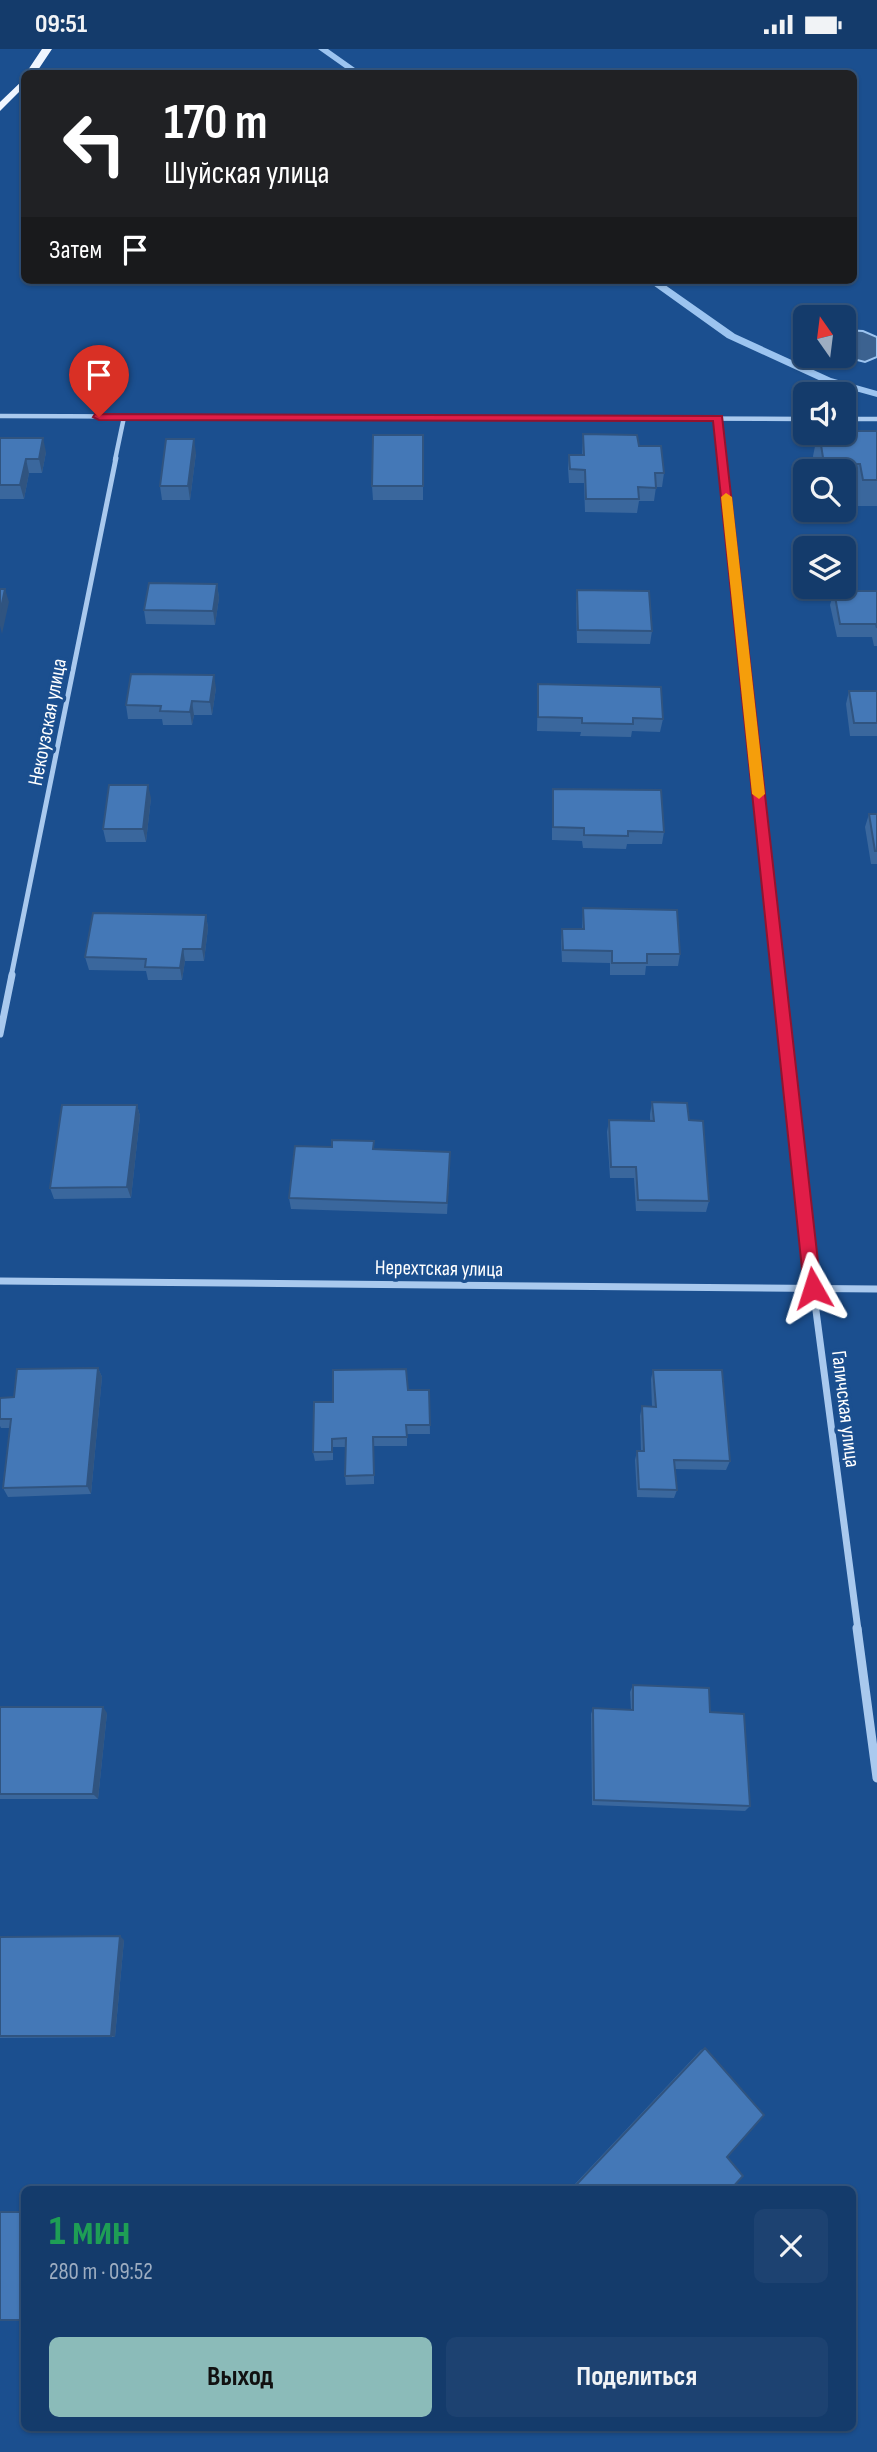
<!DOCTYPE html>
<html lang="ru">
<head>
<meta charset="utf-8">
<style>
	:root { --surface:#143b6b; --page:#1d4271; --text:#f1f3f6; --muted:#9dadc1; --line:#33557e; --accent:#8bbbb9 }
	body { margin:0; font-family:"Sofia Sans Condensed",sans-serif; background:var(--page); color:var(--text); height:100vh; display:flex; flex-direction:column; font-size:26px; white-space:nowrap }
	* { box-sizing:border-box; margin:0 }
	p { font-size:23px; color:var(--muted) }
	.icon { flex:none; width:38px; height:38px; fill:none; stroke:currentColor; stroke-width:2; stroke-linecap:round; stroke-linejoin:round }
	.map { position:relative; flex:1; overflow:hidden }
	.details { position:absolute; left:21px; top:2137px; width:835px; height:245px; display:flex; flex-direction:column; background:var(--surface); border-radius:10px; box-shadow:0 2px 5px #0004,0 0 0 2px var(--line) }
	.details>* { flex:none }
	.banner { position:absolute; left:21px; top:21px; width:836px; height:214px; border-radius:10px; box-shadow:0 2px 5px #0004,0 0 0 2px var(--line); background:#202124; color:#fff; overflow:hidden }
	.needle { width:46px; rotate:346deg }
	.tools { position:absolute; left:793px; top:256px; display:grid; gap:14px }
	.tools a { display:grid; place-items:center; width:63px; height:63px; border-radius:10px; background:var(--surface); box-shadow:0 2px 5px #0004,0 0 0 2px var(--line); font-size:35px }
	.pin { position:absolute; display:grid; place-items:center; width:60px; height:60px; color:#fff; margin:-72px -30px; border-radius:50% 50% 50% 0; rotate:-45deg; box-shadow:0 0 7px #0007 }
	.pin .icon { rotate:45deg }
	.me { position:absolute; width:77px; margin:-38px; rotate:354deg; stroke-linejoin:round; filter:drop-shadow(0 0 5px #0008) }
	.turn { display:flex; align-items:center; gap:24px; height:147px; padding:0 28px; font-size:32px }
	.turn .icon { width:91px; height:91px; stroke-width:2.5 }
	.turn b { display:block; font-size:49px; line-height:60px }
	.then { display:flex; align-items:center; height:66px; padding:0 28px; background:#0003; gap:14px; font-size:26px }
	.round { display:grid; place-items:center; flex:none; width:74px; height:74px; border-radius:10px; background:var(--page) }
	.head { display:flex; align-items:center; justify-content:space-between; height:119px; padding:0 28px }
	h1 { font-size:42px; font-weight:700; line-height:52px; color:#1e9e55 }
	.primary-button { display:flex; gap:14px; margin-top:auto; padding:14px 28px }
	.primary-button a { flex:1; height:80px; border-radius:10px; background:var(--accent); color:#111; font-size:28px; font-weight:700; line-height:80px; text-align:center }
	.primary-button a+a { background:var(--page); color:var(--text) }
	.status { display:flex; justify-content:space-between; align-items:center; height:49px; padding:0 35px; background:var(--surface); direction:ltr }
	.status svg { height:19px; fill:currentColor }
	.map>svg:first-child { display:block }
	.water { fill:#3c6290; stroke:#9cc4f0; stroke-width:2 }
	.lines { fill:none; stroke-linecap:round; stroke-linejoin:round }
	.stream { fill:#9cc4f0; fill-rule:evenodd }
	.street-far3 { stroke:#a9c9ee; stroke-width:4.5 }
	.street-far2 { stroke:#a9c9ee; stroke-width:5 }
	.street-far1 { stroke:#a9c9ee; stroke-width:7 }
	.street { stroke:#a9c9ee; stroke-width:9 }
	.primary { fill:#f0f6ff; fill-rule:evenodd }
	.wall { fill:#3a679d }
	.shaded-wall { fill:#305480 }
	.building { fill:#4478b7; stroke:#305480; stroke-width:2 }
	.route { fill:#e11d48; stroke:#92132f; stroke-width:2 }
	.slow { fill:#f59e0b }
	.labels { text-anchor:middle; stroke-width:7; stroke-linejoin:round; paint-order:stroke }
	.street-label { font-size:21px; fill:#fff; stroke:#1b4f8f }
</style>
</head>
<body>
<div class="status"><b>09:51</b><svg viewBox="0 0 49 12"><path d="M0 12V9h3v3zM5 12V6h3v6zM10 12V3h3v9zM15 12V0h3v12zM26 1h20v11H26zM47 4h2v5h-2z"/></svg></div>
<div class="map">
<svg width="877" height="2403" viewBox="0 0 877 2403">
	<rect width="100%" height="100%" fill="#1b4f8f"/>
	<path class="water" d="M844,281L863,282L877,288V308L865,313L837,306H844Z"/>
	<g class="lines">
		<path class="stream" d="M318,0H328L362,24H352Z
			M646,231H658L735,285L831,329L877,342V348L823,333L727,289Z"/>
		<path class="street-far3" d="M0,367L805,370
			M718,369L723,411
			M844,370H877
			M115,411L124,368"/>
		<path class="street-far2" d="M722,409L779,928
			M11,928L116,409"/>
		<path class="street-far1" d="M779,926L813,1239L858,1581
			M0,985L12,926
			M0,1232L877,1240"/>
		<path class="street" d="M857,1579L877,1729"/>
		<path class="primary" d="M42,0H52L36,24H26Z
			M24,30V38L0,62V53Z"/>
	</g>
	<path class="wall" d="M877,382V457H857L854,441H844V422H815L813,407L818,383Z
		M583,385L639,397L664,424L662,438H656L654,452H639L637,464L585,463L584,434H569L568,419L569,406H582Z
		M423,386V451H373L372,437Z
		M0,389L46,403L42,424H29L24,450H0Z
		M196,404L190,451H162L160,437Z
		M217,535L219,549L215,576L146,575L144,561Z
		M577,541L652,582L650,595L577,594L576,555Z
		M834,542H877V597H874L872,588H837L830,556Z
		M538,635L663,670L660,683L632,682L631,688L580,687L581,683L537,682Z
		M216,639L212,666H194L192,676H163L162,670H128L126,656Z
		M849,642H877V687H850L846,655Z
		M553,740L664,783L662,795H627L626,800L583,799L582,792L552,791V753Z
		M151,749L146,793H106L103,780Z
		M869,765H877V815H871L865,778Z
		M583,859L680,905L678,917H646L645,926H610V914L562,913L561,892L562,880H582Z
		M206,866L208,879L204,912H185L182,931H148L146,922L89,921L85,908Z
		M652,1053L689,1071L709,1152L706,1163L636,1162L634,1129H610L607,1083L609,1071L650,1072V1065Z
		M137,1056L140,1067L131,1149L54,1150L50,1139Z
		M374,1100L450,1114L447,1165L291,1160L289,1149Z
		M98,1319L102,1328L91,1445L8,1448L3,1439L10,1379H1L0,1377V1349L14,1348Z
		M653,1321L730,1412L726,1421L675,1420L677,1441L674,1449L637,1448L635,1411L637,1402H641L640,1367L642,1357L652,1358L651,1330Z
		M408,1341H429L430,1385H407V1397H374V1435L346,1436L345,1427L346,1398H333V1411L315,1412L313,1403L333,1353Z
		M633,1636L710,1663L750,1757L745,1762L592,1756L591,1665L593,1659L631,1661L630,1643Z
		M0,1658L107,1664L98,1750H0Z
		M0,1888L124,1891L115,1988L0,1989Z
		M705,1999L731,2140H579L575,2135L701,2001Z"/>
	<path class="shaded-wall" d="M43,389L46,403L42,424L39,410Z
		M194,390L196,404L190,451L188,437Z
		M26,410L29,424L24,450L20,436Z
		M217,535L219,549L215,576L213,562Z
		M5,540L9,553L2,585L0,577V564Z
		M214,626L216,639L212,666L210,653Z
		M192,652L194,666L192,676L190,663Z
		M148,736L151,749L146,793L143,780Z
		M206,866L208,879L204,912L202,900Z
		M183,900L185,912L182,931L180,919Z
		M137,1056L140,1067L131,1149L127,1138Z
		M98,1319L102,1328L91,1445L87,1437Z
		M103,1658L107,1664L98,1750L93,1745Z
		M120,1887L124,1891L115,1988L111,1987Z"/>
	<path class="building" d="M844,382H877V431H863L860,415H824L819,383H844Z
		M583,385L637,386L639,397H661L664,424H655L656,439L638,438L639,450H586L585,421L570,420L569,406H584Z
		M373,386H423V437H372Z
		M0,389H43L39,410H26L20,436H0Z
		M166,390H194L188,437H160Z
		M149,534L217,535L213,562L144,561Z
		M0,540H5L0,564Z
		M577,541L649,542L652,582L578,581Z
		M834,542H877V579L876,575H840Z
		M131,625L214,626L210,653L192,652L190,663L160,662L161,657L126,656Z
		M538,635L661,638L663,670L633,669V675L582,674V669L538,668Z
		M849,642H877V674H854Z
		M109,736H148L143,780H103Z
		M553,740L661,741L664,783L628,782V787L584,786V779L553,778Z
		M869,765H877V802H875Z
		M583,859L677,861L680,905H647V914H612V902L563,901L562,880H584Z
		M93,864L206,866L202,900H183L180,919L145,918L146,910L85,908Z
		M652,1053L687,1054L689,1071L703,1072L709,1152L638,1151L636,1118H611L609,1071L654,1072Z
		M62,1056H137L127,1138L50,1139Z
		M332,1091L374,1092L373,1100L450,1103L447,1154L289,1149L295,1097L332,1098Z
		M98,1319L87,1437L3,1439L11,1370H0V1349L14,1348L17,1320Z
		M406,1320L408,1341H429L430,1376H406L407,1388H373L374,1426L345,1427L346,1389L332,1390V1403H313L314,1353H333V1321Z
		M653,1321H722L730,1412L674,1411L677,1441L639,1440L637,1402H644L642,1357L656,1358Z
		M633,1636L709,1639L710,1663L744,1665L750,1757L594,1751L593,1659L633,1661Z
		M0,1658H103L93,1745H0Z
		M120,1887L111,1987H0V1888Z
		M705,1999L764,2066L727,2108L743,2127L731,2140H581L577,2135Z
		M0,2163H24V2271H0Z"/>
	<path class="route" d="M95,365L722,367L821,1239L818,1244H807L804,1239L713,372L99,371L93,368Z"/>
	<path class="slow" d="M726,444L732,448L765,745L759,750L752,745L721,448Z"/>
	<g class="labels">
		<g class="street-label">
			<text transform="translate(47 673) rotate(-79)" y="7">Некоузская улица</text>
			<text transform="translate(439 1219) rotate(1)" y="7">Нерехтская улица</text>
			<text transform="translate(846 1360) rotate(83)" y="7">Галичская улица</text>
		</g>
	</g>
</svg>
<div class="tools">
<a><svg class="needle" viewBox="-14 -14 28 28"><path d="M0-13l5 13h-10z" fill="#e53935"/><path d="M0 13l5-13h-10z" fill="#9dadc1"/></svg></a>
<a><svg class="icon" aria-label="sound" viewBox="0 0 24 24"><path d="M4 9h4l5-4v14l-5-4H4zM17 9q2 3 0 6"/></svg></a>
<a><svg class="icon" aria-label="search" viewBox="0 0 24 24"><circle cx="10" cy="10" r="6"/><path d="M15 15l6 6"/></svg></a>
<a><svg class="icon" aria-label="layers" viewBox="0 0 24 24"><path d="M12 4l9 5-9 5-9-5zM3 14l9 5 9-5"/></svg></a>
</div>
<div class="pin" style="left:99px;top:368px;background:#d93025"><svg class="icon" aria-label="arrive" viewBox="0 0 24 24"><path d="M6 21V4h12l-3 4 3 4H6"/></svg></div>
<svg class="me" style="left:813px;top:1239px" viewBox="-20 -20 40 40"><path d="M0-17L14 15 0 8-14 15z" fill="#e11d48" stroke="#fff" stroke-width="4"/></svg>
<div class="banner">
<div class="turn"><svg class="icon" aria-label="left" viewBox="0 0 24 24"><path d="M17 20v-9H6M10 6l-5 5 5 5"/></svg><div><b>170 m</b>Шуйская улица</div></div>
<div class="then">Затем<svg class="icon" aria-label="arrive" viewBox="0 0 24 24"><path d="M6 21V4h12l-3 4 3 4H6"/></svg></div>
</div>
<section class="details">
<div class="head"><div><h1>1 мин</h1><p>280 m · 09:52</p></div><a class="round"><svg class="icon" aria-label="close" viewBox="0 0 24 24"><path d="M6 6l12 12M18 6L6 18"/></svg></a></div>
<div class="primary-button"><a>Выход</a><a>Поделиться</a></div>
</section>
</div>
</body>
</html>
